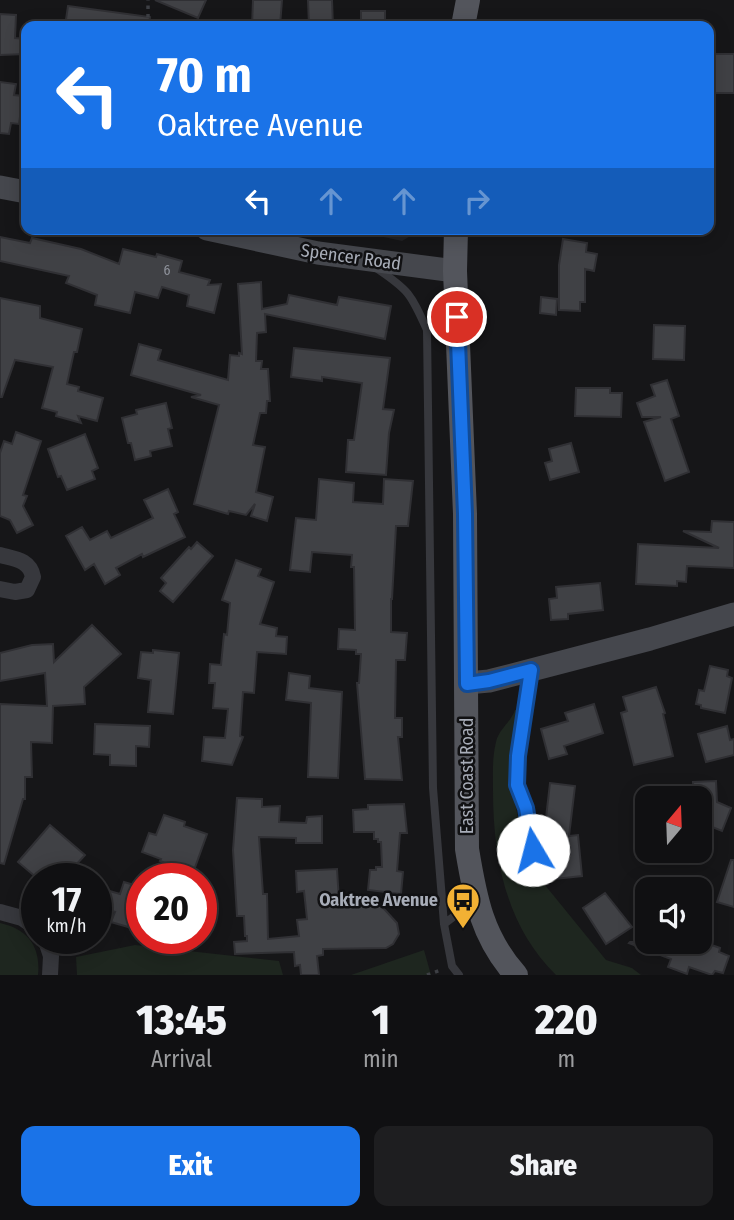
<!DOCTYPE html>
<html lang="en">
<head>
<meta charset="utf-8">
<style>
	:root { --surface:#101012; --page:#1e1e20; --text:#f1f3f6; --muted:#9c9d9f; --line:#303032; --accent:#1a73e8 }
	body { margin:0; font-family:"Fira Sans Condensed",sans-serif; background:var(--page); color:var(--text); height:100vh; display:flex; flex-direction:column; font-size:26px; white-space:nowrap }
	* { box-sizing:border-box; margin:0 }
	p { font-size:23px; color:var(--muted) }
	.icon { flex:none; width:38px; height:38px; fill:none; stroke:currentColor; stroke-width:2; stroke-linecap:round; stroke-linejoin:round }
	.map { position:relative; height:975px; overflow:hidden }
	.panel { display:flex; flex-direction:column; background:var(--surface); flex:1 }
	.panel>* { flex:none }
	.hud { position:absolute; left:21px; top:21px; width:693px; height:214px; border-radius:14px; box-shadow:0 4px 18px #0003,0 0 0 2px var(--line); background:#1a73e8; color:#fff; overflow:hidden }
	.needle { width:46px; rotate:19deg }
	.controls { position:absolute; left:635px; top:786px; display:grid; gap:14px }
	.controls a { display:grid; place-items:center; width:77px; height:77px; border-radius:14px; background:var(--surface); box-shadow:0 4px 18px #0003,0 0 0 2px var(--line); font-size:35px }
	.speed { position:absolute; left:21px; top:863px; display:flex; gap:14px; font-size:35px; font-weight:700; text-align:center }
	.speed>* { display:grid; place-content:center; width:91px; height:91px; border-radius:50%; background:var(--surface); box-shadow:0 4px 18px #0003,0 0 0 2px var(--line); line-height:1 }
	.speed small { font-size:18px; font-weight:400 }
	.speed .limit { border:10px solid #d22; background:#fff; color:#111 }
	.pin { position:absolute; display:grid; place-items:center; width:60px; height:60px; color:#fff; margin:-30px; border:4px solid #fff; border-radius:50%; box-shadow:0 2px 7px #0007 }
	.me { position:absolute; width:77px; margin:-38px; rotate:352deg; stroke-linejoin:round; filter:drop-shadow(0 0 5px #0008) }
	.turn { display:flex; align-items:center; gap:24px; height:147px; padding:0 21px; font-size:32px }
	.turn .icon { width:91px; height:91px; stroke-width:2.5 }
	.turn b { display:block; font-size:49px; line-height:60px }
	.lanes { display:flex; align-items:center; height:66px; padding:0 21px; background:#0003; justify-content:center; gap:35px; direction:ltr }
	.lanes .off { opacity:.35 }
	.eta { display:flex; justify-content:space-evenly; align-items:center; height:119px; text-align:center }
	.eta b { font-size:42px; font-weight:800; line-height:49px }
	.action { display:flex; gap:14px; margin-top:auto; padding:14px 21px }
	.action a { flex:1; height:80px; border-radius:14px; background:var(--accent); color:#fff; font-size:28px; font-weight:800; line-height:80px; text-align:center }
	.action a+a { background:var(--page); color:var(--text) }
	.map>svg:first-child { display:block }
	.built { fill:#222225 }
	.green { fill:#1e261f }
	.building { fill:#404145; stroke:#303034; stroke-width:2 }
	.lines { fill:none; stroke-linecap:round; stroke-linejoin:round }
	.path { stroke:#3d3f44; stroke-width:3.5; stroke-dasharray:3.5 5; stroke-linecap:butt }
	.lane { stroke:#37383d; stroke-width:8 }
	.street { stroke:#37383d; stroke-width:16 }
	.secondary { stroke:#45474d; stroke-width:23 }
	.primary { stroke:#53555c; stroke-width:24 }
	.route-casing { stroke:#114b97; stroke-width:18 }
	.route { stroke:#1a73e8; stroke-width:12 }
	.labels { text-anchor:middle; stroke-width:5; stroke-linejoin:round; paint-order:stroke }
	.number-label { font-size:14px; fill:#8e929b }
	.street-label { font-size:18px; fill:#a8adb8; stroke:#111113 }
	.poi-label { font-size:18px; font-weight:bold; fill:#a8adb8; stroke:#111113; text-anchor:end }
</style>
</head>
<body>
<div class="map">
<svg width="734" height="975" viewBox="0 0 734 975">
	<rect width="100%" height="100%" fill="#161618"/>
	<path class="built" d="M347,229H422L402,241Z"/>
	<path class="green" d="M523,709L510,764L511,785L526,854H535L536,874L606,960L632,968L641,975H556C506,926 493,858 493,791C493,774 492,758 496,742C499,729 511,722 515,710Z
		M0,923C28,929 41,947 38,975H0Z
		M135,945L279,961L283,975H77L76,957Z
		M424,950L431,975H351Z"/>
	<path class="building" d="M155,0H206L198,18Z
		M253,0H282L280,26H252Z
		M308,0H332L333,26H309Z
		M68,6L150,17L149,26H65Z
		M361,11H385V26H361Z
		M0,14L16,15L15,38L26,39V54L0,55Z
		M714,54H734V93H714Z
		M0,82L16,84L14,95L23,96L19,124L11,123L9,134L0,133Z
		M0,237L30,243L32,238L81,249L119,264L123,249L156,257L157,254L182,261L179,272L210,280L208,285L221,284L214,313L187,306L189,295L162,287L158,298L135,292L130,313L95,305L97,295L66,283L69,276L0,261Z
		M563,239L587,243L586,252L597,254L594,271L585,269V302H580V311L559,310V265Z
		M261,282L262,309L287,304L289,295L337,305L339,297L391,306L385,339L265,314L266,332L257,333L256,361H262L261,369H268L270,401H267L266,413H260L253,445L265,447L256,492L273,497L267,521L251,516L255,504L246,515L229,511L228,514L194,504L219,405L191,397L201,395L131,375L139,344L161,350L158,360L228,380L230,355L239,356V353L242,354L238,284Z
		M541,297L557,299L556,315L540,313Z
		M0,298L40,306V318L82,329L77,352H74L67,384L79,387L78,391L103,398L97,421L78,416L81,423L56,416L57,412L42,408L53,367L15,360L2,397H0Z
		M654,325L685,326L684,360L653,359Z
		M294,348L390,358L383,409L394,410L389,433L386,475L346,472L348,440H354L362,383L322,377V381L291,377Z
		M667,380L679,416L671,419L689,472L665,481L644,422L661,417H642L637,403L655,396L651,385Z
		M576,388H610V393H622L621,417L575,416Z
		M166,403L172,428L168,429L172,446L150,451L151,456L135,460L131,443H128L122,418L137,414L136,410Z
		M16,432L41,441L23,495L27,496L23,506L33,525L17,533L10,520L0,516V453L4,441L12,444Z
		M85,434L98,468L92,471L95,479L67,490L61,476L58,477L48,449Z
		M571,443L579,472L550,480L545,463L552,461L549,449Z
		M319,479L354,483L353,502L383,504L384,479L413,481L408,526H396L392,599H391V632L407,633L405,660H396L395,718H402V737H398L402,780L365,779L357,683H359L361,654H356V650L338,649L339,629L355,630L354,567H351L352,555L312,552L310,572L290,570L296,518L316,520Z
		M168,489L178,512L174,514L185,537L143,557L142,554L116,568L120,575L105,584L94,564L85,570L66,536L82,527L90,540L107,531L111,538L153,518L144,500Z
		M712,521L734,522V568L687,566L686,582L677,581V586L636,584L638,544L719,548L683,531L711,532Z
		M197,542L213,556L173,602L160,591L166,583L161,578L189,547L191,549Z
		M236,560L261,569L258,576L274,582L260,624L277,628L276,636L287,637L286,654L257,652L254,693L243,692L240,736L243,737L232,765L202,761L204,737L225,738L228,709L213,708L215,683H209L210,664L221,665L224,634L227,635L230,603L222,600Z
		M600,583L603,610L568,614V619L551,620L549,599L557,598L556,587Z
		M92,625L121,654L84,687L85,704L53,706L52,743L31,742L32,777H25V799H23L4,864L0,863V704L47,706L45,673L0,681V653L32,645L53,644L54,662Z
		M153,650L179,653L173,714L148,712L151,680L138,678L141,652L153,653Z
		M710,666L728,670L727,676L732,678L725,713L701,708V705L696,704L699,690L704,691Z
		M289,673L310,676L309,688L342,692L338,778L308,777L311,703L286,700Z
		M656,687L665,713L663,714L673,756L634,765L621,713L627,711L623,697Z
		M594,704L603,733L564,746L567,754L549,759L541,729L568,721L565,713Z
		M95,724L150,726L149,747L136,746V766L110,765V755L94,754Z
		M727,726L730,740L734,739V755L706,762L698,734Z
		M716,781L717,802L731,808L722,831L700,822V798H694L693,782Z
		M550,783L575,786L569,836L578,835L582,876L555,879L549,818H546Z
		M237,798L262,799V807L280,806L279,822L306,823L307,817L322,816V843H296V838L259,837L263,894H267L268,939L299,936L297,920L307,919L304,891L297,892L296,871L337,869L339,901L375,899L397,923L399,934L393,944L386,948L323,949V955L317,956L319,975H301L300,965L295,966L294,952L235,954L234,942L247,941V936H245L244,916H237L233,850Z
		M404,804L407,833H400L397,871L403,872L401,894L368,890L370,870H376V867H382L381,842H378V839H374V832H354L353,810L368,809V805Z
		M164,815L185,822L184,826L207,834L193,873L160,861L161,859L142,852L149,833L156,835Z
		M50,825L85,855L64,878H37L18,862Z
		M731,860H734V907L717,902Z
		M124,882L141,887L128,927L111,922L115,912L96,906V887L120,894Z
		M605,893L632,927L606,944L583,908Z
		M630,942H685L704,947L706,943L720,948L719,952L729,956L723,973L715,971L712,975L689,967L687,974L668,967L671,959L629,943Z"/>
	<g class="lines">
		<path class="path" d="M148,26V0
			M427,975L441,970"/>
		<path class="lane" d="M376,268C409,290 411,294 427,330L433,788L444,924
			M531,673L518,756L517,785L530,825L533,850
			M459,975L452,966L444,924L474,901"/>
		<path class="street" d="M0,555C15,559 30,560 33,577L27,590L15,592L0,589
			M0,912L22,918L37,928
			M45,938L51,956L50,975"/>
		<path class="secondary" d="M0,187L26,192
			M207,229L318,253L455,271
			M467,683L489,681L650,639L734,614"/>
		<path class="primary" d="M463,26L468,0
			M456,229L455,271L465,514L467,849C475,898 482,937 516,975"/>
	</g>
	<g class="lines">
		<g class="route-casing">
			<path id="route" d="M457,317L465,514L467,684L489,681L531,670L518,756L517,785L526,808L533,850"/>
		</g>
		<use href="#route" class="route"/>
	</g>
	<defs>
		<g id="bus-pin" transform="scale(1.75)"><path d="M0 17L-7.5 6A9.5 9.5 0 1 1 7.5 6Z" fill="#f2b134" stroke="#111113"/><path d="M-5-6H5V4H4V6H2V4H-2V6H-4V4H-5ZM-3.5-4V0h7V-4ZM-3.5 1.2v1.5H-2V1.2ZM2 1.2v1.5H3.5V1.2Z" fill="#111"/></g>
	</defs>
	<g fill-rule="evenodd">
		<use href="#bus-pin" x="463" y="900"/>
	</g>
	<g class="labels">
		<g class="number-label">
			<text x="167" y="275">6</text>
		</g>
		<g class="street-label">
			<text transform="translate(351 257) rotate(8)" y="6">Spencer Road</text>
			<text transform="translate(467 776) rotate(-90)" y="6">East Coast Road</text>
		</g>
		<g class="poi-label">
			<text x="438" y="906">Oaktree Avenue</text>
		</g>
	</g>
</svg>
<div class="controls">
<a><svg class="needle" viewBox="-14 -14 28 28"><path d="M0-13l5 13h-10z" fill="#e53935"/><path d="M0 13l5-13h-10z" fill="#9c9d9f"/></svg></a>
<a><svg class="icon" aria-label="sound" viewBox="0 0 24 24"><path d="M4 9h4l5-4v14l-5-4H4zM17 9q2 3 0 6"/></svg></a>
</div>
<div class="speed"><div>17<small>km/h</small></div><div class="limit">20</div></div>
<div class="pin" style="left:457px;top:317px;background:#d93025"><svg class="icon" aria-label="arrive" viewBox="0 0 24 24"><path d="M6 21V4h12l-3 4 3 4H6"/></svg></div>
<svg class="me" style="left:533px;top:850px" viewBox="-20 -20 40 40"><circle r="19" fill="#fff"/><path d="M0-13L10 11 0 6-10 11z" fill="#1a73e8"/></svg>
<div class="hud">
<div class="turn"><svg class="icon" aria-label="left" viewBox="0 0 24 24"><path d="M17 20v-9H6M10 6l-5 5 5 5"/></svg><div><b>70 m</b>Oaktree Avenue</div></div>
<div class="lanes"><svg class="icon" aria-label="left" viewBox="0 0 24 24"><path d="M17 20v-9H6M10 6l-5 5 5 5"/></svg><svg class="icon off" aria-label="ahead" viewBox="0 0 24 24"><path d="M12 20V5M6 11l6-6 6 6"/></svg><svg class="icon off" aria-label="ahead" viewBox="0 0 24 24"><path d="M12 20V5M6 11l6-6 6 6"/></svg><svg class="icon off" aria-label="right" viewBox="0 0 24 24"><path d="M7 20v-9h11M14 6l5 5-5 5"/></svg></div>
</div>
</div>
<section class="panel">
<div class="eta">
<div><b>13:45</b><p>Arrival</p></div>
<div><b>1</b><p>min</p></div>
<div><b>220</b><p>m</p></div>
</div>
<div class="action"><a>Exit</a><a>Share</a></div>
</section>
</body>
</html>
